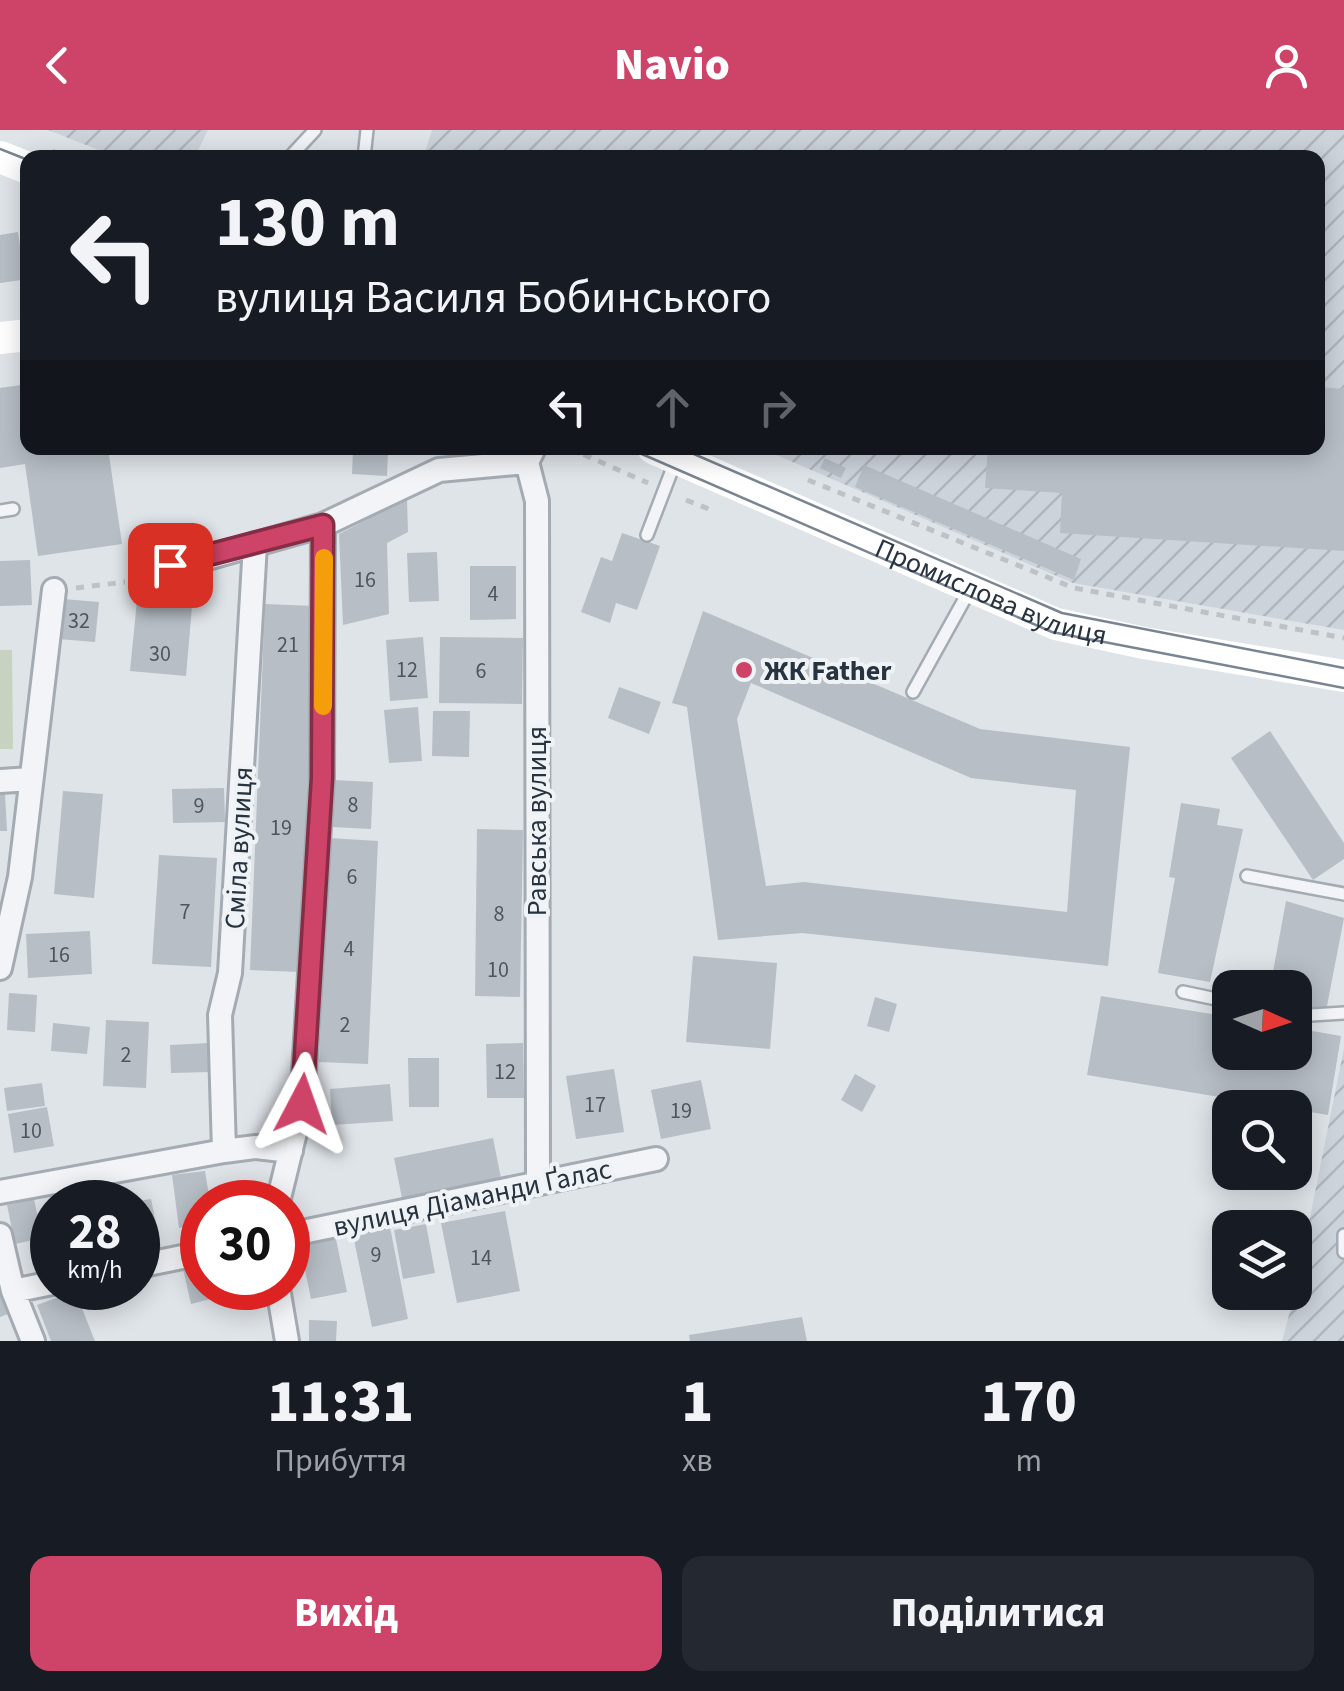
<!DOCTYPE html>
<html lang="uk">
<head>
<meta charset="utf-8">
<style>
	:root { --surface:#171b24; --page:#242831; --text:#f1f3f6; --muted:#9ea1a6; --accent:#ce4468 }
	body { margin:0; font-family:"Source Sans 3",sans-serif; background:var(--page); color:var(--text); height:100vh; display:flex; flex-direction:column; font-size:38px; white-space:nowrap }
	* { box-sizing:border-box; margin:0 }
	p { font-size:32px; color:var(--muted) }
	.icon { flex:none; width:55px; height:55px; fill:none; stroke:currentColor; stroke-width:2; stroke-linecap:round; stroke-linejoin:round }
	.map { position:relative; height:1211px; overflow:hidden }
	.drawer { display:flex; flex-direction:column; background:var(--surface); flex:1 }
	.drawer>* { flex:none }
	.banner { position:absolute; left:20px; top:20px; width:1305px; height:305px; border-radius:20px; box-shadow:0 5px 25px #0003; background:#171b24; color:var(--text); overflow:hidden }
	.needle { width:65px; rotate:93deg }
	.fabs { position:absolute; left:1212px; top:840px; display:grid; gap:20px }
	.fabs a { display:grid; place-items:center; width:100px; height:100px; border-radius:20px; background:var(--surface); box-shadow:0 5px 25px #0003; font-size:50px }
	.speed { position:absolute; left:30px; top:1050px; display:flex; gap:20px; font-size:50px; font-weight:700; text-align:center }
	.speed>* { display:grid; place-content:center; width:130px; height:130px; border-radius:50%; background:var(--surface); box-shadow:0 5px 25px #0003; line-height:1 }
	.speed small { font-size:25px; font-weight:400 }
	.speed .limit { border:15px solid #d22; background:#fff; color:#111 }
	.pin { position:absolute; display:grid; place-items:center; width:85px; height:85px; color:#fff; margin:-42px; border-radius:20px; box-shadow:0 5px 15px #0006 }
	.me { position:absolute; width:110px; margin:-55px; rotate:4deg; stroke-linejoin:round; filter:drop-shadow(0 0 8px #0008) }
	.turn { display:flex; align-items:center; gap:35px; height:210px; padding:0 30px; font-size:45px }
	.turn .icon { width:130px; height:130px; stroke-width:2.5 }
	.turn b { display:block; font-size:70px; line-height:85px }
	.lanes { display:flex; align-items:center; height:95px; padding:0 30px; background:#0003; justify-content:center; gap:50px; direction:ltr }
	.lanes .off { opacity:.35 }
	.eta { display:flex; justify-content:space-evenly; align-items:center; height:170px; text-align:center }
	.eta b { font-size:60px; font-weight:800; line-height:70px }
	.primary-button { display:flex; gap:20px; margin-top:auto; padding:20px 30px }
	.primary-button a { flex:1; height:115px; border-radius:20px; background:var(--accent); color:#fff; font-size:40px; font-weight:800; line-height:115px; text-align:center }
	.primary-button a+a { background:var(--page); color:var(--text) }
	header { display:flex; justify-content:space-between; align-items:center; height:130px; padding:0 30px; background:var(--accent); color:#fff; font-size:45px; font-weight:800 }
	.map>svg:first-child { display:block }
	.industrial { fill:url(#industrial-furrows) }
	.park { fill:#c7d3c0 }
	.building { fill:#b7bec5; fill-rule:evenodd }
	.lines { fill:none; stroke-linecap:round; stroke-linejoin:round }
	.lane-casing { stroke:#a4abb3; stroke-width:16 }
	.street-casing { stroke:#a4abb3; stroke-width:28 }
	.path { stroke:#bdc2c7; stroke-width:5; stroke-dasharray:8 8; stroke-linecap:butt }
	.lane { stroke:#f2f4f7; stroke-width:11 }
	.street { stroke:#f2f4f7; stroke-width:22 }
	.secondary { stroke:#fff; stroke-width:32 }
	.tram { stroke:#798592; stroke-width:2.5 }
	.route-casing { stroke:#862c44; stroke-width:25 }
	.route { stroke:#ce4468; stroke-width:18 }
	.slow { stroke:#f59e0b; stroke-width:18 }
	.poi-dot { fill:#ce4468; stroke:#eff3f6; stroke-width:4 }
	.labels { text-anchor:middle; stroke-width:8; stroke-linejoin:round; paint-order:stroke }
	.number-label { font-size:22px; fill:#4c5661 }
	.street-label { font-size:28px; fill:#283340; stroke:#eff3f6 }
	.poi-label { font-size:28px; font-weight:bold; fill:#283340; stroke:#eff3f6; text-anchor:start }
</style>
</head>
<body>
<header><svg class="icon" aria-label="back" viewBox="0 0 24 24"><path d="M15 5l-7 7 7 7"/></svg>Navio<svg class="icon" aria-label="person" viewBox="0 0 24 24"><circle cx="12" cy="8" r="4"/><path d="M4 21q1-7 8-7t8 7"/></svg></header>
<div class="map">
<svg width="1344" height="1211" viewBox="0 0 1344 1211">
	<defs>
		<pattern id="industrial-furrows" width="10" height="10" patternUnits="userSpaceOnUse" patternTransform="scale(2.5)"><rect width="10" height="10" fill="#cdd3db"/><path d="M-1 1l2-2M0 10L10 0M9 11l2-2" fill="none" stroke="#b0b6bd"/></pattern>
	</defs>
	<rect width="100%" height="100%" fill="#dfe4e9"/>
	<path class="industrial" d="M48,0H208L195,27L119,28Z
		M432,0H1344V500L1073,453L760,318H1318V28H423Z
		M1344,918V1211H1282L1295,1162Z"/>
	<path class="park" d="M0,520H12L13,619H0Z"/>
	<path class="building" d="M18,102L21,123L28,122V149L0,153V105Z
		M28,254V318H108L122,414L38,426L25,334L0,338V258Z
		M1318,257L1344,259V421L1060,403L1062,363L985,358L988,318H1318Z
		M353,320L388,322L387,346L352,344Z
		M825,328L846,338L841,348L820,338Z
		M864,335L1081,429L1074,450L855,357Z
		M407,369L408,402L387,413L389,484L343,495L339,404Z
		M622,403L660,416L637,480L616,473L610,493L581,482L601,427L612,431Z
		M437,422L439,471L409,472L407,423Z
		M30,430L32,475L0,476V431Z
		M470,436H516V489L470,490Z
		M138,460L193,465L186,546L130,541Z
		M63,469L99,472L95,512L59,509Z
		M265,474L315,476L300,842L250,840Z
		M703,481L980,599L1130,617L1108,836L802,803L718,810L687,577L672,573ZM751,553L971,648L1076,660L1067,782L804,752L766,756L737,589Z
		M423,507L428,568L390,571L386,510Z
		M440,507L523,508L522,574L439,573Z
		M619,557L661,572L649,604L608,588Z
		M418,577L422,631L389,633L384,580Z
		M433,581H470L469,627L432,626Z
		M1270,601L1344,713V729L1313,750L1231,628Z
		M334,650L373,652L371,699L332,697Z
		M224,658L225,692L173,693L172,659Z
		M63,661L103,664L94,768L54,764Z
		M5,663L7,701H0V664Z
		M1181,673L1220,679L1217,695L1243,699L1210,852L1158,843L1175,748L1169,747Z
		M477,699L523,700L520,867L475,866Z
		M329,708L378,711L368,934L319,932Z
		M159,725L217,728L211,837L152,834Z
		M1286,771L1344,788L1326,881L1295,874V858H1270Z
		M90,801L92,844L28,848L26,804Z
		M693,826L777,833L770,919L686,912Z
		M9,863L37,865L35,902L7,900Z
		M1101,866L1230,887V922H1295V898L1341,906L1328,985L1087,945Z
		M875,867L897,874L889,902L867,896Z
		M106,890L149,892L146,958L103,956Z
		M53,893L90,897L87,924L51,921Z
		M210,913V942L171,943L170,915Z
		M523,913L524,968H487L486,914Z
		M408,928H439V977H409Z
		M614,939L624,1002L576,1009L566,946Z
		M855,944L876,956L862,982L841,970Z
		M701,950L711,999L661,1009L651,960Z
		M42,953L45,976L7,981L4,958Z
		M390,954L393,991L332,995L330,959Z
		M47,977L54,1016L14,1023L8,984Z
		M493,1008L501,1048L402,1068L394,1028Z
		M205,1041L210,1072H202V1094L179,1098L172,1045Z
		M34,1069L42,1108L15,1114L7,1075Z
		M151,1069L161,1118L138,1123V1071Z
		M505,1081L520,1161L457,1173L441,1093Z
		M426,1094L435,1143L403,1149L394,1100Z
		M390,1097L408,1189L372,1197L353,1105Z
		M336,1109L347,1162L311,1169L300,1116Z
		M202,1134V1158H237L238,1162L191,1174L183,1139Z
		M0,1149L13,1182L0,1187Z
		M75,1161L95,1211H51L37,1175Z
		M802,1187L807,1211H690L689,1205Z
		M309,1190L337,1191L336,1211H309Z"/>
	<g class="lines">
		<g class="lane-casing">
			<path id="lane" d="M289,28L315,0
				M364,28L367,0
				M0,381L13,379
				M647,405L675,332
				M913,562L969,461
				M1247,746L1344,764
				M1183,862L1230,872
				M1295,886L1344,883
				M1344,1105V1122"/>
		</g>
		<g class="street-casing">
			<path id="street" d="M527,332L537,371L538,1052
				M143,440L197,431L323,395L439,340L527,332L534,318
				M0,651L31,649
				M0,838L20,747L54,460
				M224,1021L220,885L230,843L255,414
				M0,1062L224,1021L256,1017L291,1021
				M278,1072L302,974L322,648L323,395
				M0,1105L13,1161L33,1211
				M288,1105L656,1029
				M138,1136L202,1123
				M278,1158L287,1211
				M13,1161L52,1153"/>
		</g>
		<path class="path" d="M52,21L67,28
			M569,318L648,353
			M808,350L1074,458L1344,508
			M686,370L714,381
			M76,458L125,452"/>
		<use href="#lane" class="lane"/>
		<use href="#street" class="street"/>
		<g class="secondary">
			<path d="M0,27L28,38"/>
			<path d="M0,208L28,205"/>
			<path id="s1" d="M653,318L1056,494L1144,513L1344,546"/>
		</g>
		<path class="tram" d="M0,19L28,30
			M628,318L1052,502L1344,558
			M680,318L1062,483L1344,538"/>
	</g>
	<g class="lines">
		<g class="route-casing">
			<path id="route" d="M170,435L323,395L322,648L302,974"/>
		</g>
		<use href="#route" class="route"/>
		<path class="slow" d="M323,576L324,428"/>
	</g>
	<circle class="poi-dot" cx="744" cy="540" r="10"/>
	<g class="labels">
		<g class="number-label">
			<text x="365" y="457">16</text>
			<text x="493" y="471">4</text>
			<text x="79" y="498">32</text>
			<text x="288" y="522">21</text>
			<text x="160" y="531">30</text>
			<text x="407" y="547">12</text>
			<text x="481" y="548">6</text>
			<text x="353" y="682">8</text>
			<text x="199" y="683">9</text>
			<text x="281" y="705">19</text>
			<text x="352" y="754">6</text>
			<text x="185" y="789">7</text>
			<text x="499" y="791">8</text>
			<text x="349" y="826">4</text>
			<text x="59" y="832">16</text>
			<text x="498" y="847">10</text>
			<text x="345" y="902">2</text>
			<text x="126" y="932">2</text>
			<text x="505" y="949">12</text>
			<text x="595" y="982">17</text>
			<text x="681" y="988">19</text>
			<text x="31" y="1008">10</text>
			<text x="376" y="1132">9</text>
			<text x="481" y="1135">14</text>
		</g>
		<g class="street-label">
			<text dy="10" stroke="none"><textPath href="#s1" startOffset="368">Промислова вулиця</textPath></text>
			<text transform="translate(536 691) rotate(-90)" y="10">Равська вулиця</text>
			<text transform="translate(238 718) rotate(-87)" y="10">Сміла вулиця</text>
			<text transform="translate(472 1067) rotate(-12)" y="10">вулиця Діаманди Ґалас</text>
		</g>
		<g class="poi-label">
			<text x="764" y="550">ЖК Father</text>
		</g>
	</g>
</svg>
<div class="fabs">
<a><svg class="needle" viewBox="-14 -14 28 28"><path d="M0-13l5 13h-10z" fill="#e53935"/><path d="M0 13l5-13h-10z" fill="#9ea1a6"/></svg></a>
<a><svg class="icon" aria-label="search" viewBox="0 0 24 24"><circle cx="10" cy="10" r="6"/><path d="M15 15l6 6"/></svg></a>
<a><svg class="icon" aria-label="layers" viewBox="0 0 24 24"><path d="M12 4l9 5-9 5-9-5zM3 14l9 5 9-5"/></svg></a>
</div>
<div class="speed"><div>28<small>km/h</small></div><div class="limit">30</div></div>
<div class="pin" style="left:170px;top:435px;background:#d93025"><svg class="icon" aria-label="arrive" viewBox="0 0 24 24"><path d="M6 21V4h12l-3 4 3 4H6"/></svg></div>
<svg class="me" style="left:302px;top:974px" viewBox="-20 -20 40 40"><path d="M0-17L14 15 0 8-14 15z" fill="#ce4468" stroke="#fff" stroke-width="4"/></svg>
<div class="banner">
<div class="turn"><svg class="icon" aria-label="left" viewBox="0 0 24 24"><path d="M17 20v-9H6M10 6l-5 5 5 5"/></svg><div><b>130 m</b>вулиця Василя Бобинського</div></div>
<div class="lanes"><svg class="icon" aria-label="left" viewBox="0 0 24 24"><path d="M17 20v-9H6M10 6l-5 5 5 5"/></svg><svg class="icon off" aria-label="ahead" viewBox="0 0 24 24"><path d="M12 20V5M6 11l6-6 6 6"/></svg><svg class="icon off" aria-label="right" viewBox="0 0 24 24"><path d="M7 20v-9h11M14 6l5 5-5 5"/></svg></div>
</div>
</div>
<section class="drawer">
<div class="eta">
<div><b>11:31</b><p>Прибуття</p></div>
<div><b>1</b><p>хв</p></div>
<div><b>170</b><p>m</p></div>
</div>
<div class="primary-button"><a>Вихід</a><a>Поділитися</a></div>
</section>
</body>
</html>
